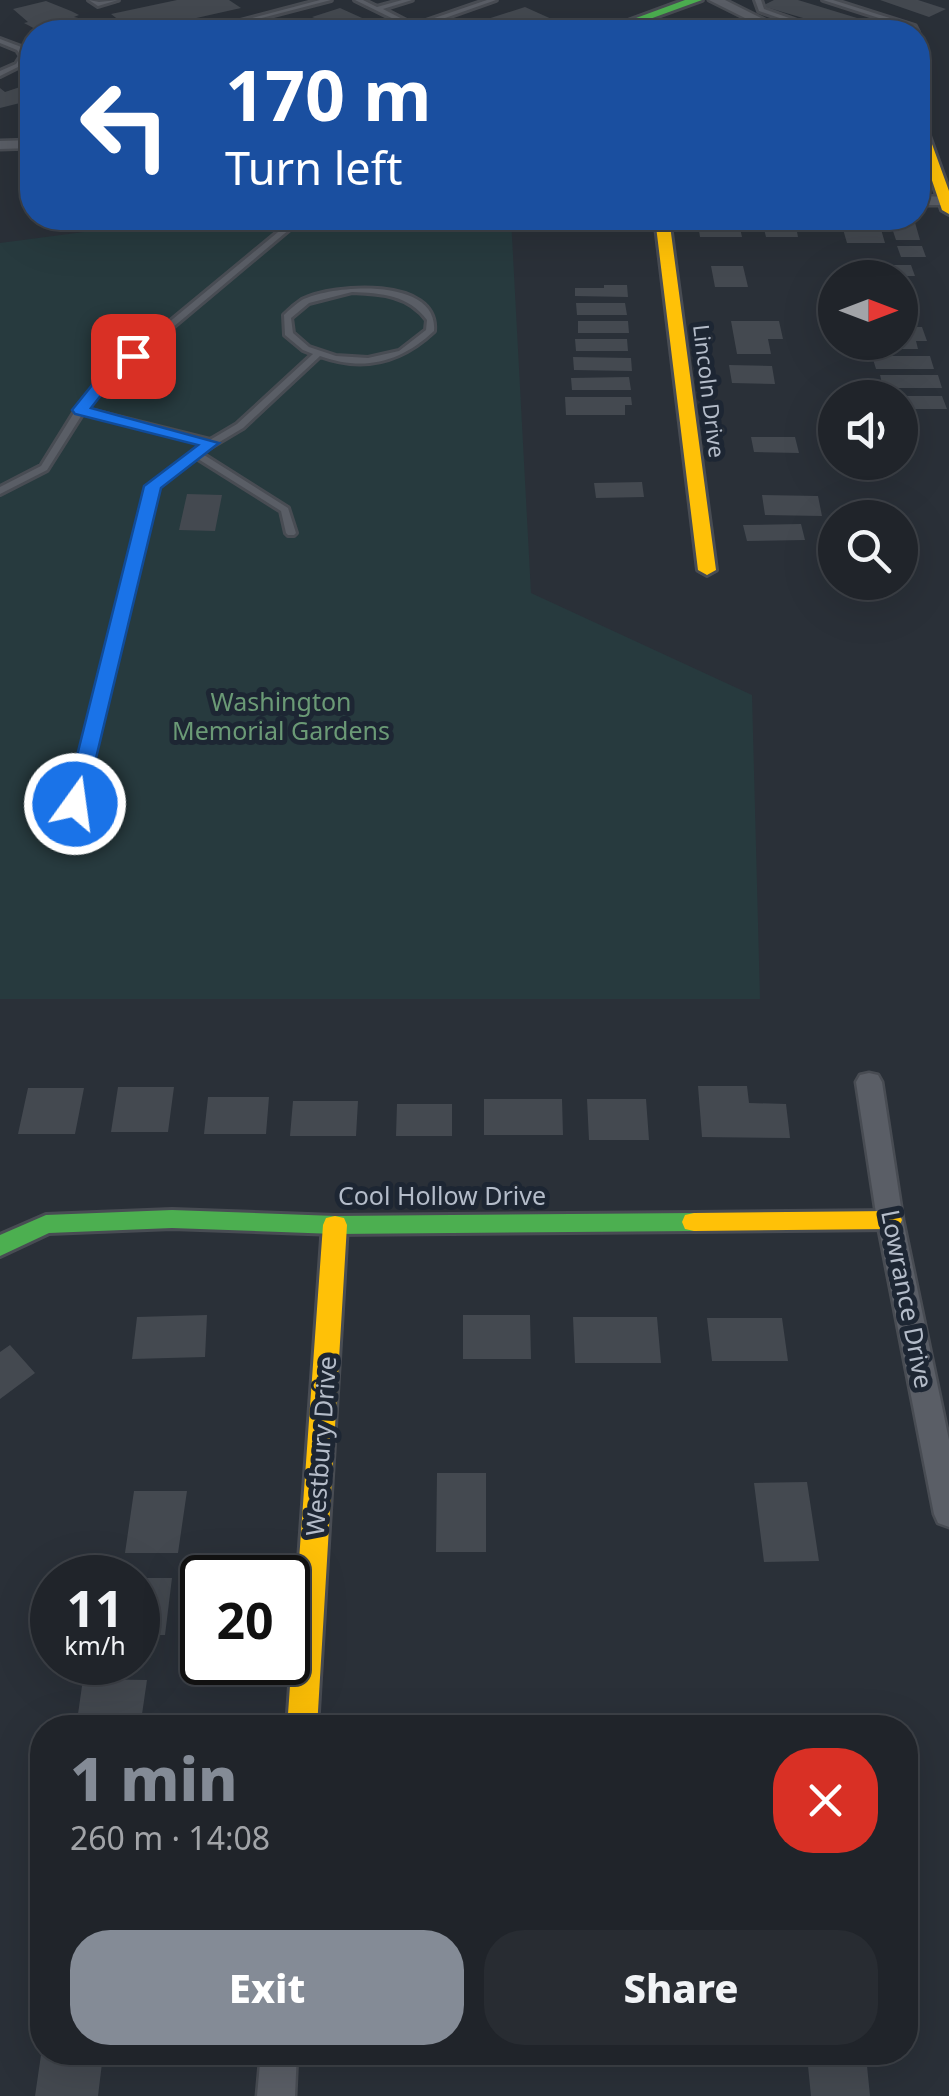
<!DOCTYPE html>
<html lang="en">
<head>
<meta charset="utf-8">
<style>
	:root { --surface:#20242a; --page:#282c32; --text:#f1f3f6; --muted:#a2a4a8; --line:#3d4147; --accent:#848b96 }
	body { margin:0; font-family:"Noto Sans",sans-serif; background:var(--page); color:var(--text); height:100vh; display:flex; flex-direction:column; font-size:38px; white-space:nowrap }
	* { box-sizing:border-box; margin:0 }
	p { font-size:32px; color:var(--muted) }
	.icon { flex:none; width:55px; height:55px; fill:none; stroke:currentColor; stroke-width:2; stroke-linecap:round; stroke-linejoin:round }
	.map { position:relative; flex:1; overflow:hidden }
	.side { position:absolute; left:30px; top:1715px; width:888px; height:350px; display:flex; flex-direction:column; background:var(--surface); border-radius:40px; box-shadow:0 10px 40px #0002,0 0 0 2px var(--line) }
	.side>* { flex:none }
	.top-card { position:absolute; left:20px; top:20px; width:910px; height:210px; border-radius:40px; box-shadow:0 10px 40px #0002,0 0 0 2px var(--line); background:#1a4fa0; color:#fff; overflow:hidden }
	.needle { width:65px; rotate:90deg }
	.fabs { position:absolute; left:818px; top:260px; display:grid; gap:20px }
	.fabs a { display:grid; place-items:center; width:100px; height:100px; border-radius:50%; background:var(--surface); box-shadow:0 10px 40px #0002,0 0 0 2px var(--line); font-size:50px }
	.speed { position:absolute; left:30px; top:1555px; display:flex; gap:20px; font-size:50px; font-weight:700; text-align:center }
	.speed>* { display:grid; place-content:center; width:130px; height:130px; border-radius:50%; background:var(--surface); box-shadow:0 10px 40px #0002,0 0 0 2px var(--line); line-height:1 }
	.speed small { font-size:25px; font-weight:400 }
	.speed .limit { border:5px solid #111; border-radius:15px; background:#fff; color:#111 }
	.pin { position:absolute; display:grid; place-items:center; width:85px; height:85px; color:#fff; margin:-42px; border-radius:20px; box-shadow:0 5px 15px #0006 }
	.me { position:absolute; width:110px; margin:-55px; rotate:14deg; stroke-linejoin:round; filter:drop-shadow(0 0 8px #0008) }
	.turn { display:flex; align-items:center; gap:35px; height:210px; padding:0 40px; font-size:45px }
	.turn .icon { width:130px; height:130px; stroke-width:2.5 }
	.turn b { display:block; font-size:70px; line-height:85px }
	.round { display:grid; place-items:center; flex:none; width:105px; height:105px; border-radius:40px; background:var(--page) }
	.head { display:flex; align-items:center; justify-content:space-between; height:170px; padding:0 40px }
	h1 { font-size:60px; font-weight:800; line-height:75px; color:var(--accent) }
	.cta { display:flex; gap:20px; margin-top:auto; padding:20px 40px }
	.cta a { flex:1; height:115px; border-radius:40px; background:var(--accent); color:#fff; font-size:40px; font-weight:800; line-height:115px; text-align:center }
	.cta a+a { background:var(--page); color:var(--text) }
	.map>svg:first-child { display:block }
	.green { fill:#273a3e }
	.building { fill:#444950 }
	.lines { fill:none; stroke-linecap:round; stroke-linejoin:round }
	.lane-casing { stroke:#484c53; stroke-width:6 }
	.street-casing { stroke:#484c53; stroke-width:5 }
	.fast-casing { stroke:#484c53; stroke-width:6 }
	.slow-casing { stroke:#484c53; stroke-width:6 }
	.lane { fill:#5a5e66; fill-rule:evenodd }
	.street { fill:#5a5e66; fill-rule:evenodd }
	.fast { fill:#4caf50; fill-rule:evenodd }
	.slow { fill:#ffc107; fill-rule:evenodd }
	.route { fill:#1a73e8; stroke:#114b97; stroke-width:2.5 }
	.labels { text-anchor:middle; stroke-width:10; stroke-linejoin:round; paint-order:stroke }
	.far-street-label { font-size:22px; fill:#b4bcc9; stroke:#1d2633 }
	.park-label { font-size:25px; fill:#6b9a76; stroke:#1d2633 }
	.street-label { font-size:25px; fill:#b4bcc9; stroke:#1d2633 }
</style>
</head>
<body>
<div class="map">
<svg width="949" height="2096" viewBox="0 0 949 2096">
	<rect width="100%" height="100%" fill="#2a3038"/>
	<path class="green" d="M268,218H511L531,593L752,695L760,999H0V243L160,222L263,221Z"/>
	<path class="building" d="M177,0H229L241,8L134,32L111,14Z
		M774,0H798L903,32H851L762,6Z
		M880,0H918L946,9L929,17Z
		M46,1L71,11L79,15L74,17L87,20L103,32H41L24,23L28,22L13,9Z
		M525,7L556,21L521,32H447Z
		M340,8L393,32H346L312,17Z
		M32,83V100L0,108V88L5,92Z
		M697,219H738L742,237H700Z
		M840,219H878L885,243H847Z
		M889,219H914L920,240H896Z
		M762,221H795L798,237H766Z
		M897,246H922L926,257H901Z
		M869,265H911L915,276H872Z
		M711,266H743L748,287H715Z
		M604,285H627L628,297L575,296V288H604Z
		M900,300H916L920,313H906L908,321H900Z
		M576,303H625L627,315H577Z
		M578,321H628L629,333H578Z
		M731,321H779L783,339H768L771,354H737Z
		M900,327H922L927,341H916L918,349H890L888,342H900Z
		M575,339H627L628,351H576Z
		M872,356H930L934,369H876Z
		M573,357L631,358L632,371L574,370Z
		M729,365L772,366L775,384L732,383Z
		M880,375H938L942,388H883Z
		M629,377L631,390H572L571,378Z
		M900,396H942L947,409H900Z
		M565,397H631L632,405H625V415H566Z
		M751,437H795L799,453L754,452Z
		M642,482L644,497L596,498L594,483Z
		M187,494L222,495L215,531L179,530Z
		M762,495L818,496L822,516L765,515Z
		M801,524L805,540L747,541L743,525Z
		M698,1086H747L749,1103L786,1104L790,1138L702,1137Z
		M118,1087H174L168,1132H111Z
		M28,1088H84L75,1134H18Z
		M208,1097H269L266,1134H204Z
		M484,1099H562L563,1135H484Z
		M587,1099H646L649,1140H589Z
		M293,1101H358L356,1136H290Z
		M397,1104H452V1136H396Z
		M207,1315L205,1357L132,1359L137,1317Z
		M463,1315H530L531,1359H463Z
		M573,1317H657L661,1363H575Z
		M707,1318H782L788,1361H712Z
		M10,1345L35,1373L0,1399V1352Z
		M437,1473H486V1552H436Z
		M807,1482L819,1561L764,1562L754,1483Z
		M134,1491H187L178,1553H125Z
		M138,1578H172L165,1635H138Z
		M83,1679L147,1680L140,1728H76Z
		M41,2055H103L98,2096H35Z
		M808,2066H867L870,2096H811Z"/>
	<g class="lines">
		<g class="lane-casing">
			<path id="lane" d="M89,0L99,2L118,0L98,6Z
				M320,0H331L208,32H199Z
				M355,0H363L377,7L402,0H412L383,9L414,25L487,0H496L414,29Z
				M755,0H761L764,9L828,32H820L759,11Z
				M823,0H833L915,26L918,32H912L910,28Z
				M0,39L32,51V55L25,53L27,56L20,66L0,76V71L16,64L21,56L17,50L0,43Z
				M295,218H303L110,380L86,409L210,440L237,424L313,354L303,350L285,335L284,315C289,310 296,304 302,300C333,284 439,277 434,331C401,362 364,372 320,356L243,428L201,453L288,508L296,533L294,535H288L286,533L281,511L195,457L157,487L81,804L79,806H71L69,804L148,486L204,444L83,413L47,470L0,494V487L41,466L77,408L104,376ZM352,292C381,293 409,295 427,320L426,330L399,351L368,358L336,356L309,347L293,333L291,318L309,303Z"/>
		</g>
		<g class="street-casing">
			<path id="street" d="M709,0H725L789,32H773Z
				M32,140V148L0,149V141Z
				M918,196L949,197V205H918Z
				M869,1073L878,1075L882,1082L903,1220L949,1440V1527L938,1523L934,1514L877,1220L856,1082L860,1075Z
				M261,2052H297L295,2096H257Z"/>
		</g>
		<g class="fast-casing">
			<path id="fast" d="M685,0H702L614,32H598Z
				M172,1210L335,1216L694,1213L703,1215L706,1222L703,1229L694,1231L335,1234L172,1228L49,1233L0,1256V1235L46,1215Z"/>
		</g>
		<g class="slow-casing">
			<path id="slow" d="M918,118L924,122L949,191V214L942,210L918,139Z
				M655,218H669L716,570L707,575L698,570Z
				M890,1211L899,1213L902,1220L899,1227L890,1229L694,1231L685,1229L682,1222L685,1215L694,1213Z
				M335,1216L344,1218L347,1225L317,1728H287L323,1225L326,1218Z"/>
		</g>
		<use href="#lane" class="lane"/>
		<use href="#street" class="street"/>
		<use href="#fast" class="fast"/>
		<use href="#slow" class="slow"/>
	</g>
	<path class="route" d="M128,352L141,356L112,381L91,408L219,443L161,488L85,804L75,811L65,804L144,486L198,445L75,414L72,410L101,374Z"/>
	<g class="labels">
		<g class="far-street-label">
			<text transform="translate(709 391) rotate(83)" y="8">Lincoln Drive</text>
		</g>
		<g class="park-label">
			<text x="281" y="711">Washington<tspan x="281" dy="29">Memorial Gardens</tspan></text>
		</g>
		<g class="street-label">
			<text x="442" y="1205">Cool Hollow Drive</text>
			<text transform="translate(907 1299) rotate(79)" y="9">Lowrance Drive</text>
			<text transform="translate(321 1446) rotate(-86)" y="9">Westbury Drive</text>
		</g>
	</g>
</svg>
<div class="fabs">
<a><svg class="needle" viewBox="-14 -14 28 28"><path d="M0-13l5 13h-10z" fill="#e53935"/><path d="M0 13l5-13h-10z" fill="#a2a4a8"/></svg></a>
<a><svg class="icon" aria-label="sound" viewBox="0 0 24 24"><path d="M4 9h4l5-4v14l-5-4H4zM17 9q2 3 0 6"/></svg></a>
<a><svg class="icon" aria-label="search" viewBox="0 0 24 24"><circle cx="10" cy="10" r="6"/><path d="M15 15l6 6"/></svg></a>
</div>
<div class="speed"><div>11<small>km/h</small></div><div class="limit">20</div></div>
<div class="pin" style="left:133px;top:356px;background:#d93025"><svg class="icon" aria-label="arrive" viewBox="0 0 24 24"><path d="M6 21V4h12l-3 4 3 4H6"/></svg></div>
<svg class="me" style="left:75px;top:804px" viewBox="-20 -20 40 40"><circle r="17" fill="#1a73e8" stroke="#fff" stroke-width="3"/><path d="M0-11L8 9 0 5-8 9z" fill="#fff"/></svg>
<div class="top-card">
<div class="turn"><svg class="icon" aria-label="left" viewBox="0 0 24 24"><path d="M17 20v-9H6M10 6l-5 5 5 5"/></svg><div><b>170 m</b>Turn left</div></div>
</div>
<section class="side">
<div class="head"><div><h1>1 min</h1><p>260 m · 14:08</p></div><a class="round" style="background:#d93025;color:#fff"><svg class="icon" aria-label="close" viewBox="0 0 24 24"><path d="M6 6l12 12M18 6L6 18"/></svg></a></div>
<div class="cta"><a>Exit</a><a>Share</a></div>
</section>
</div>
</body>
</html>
